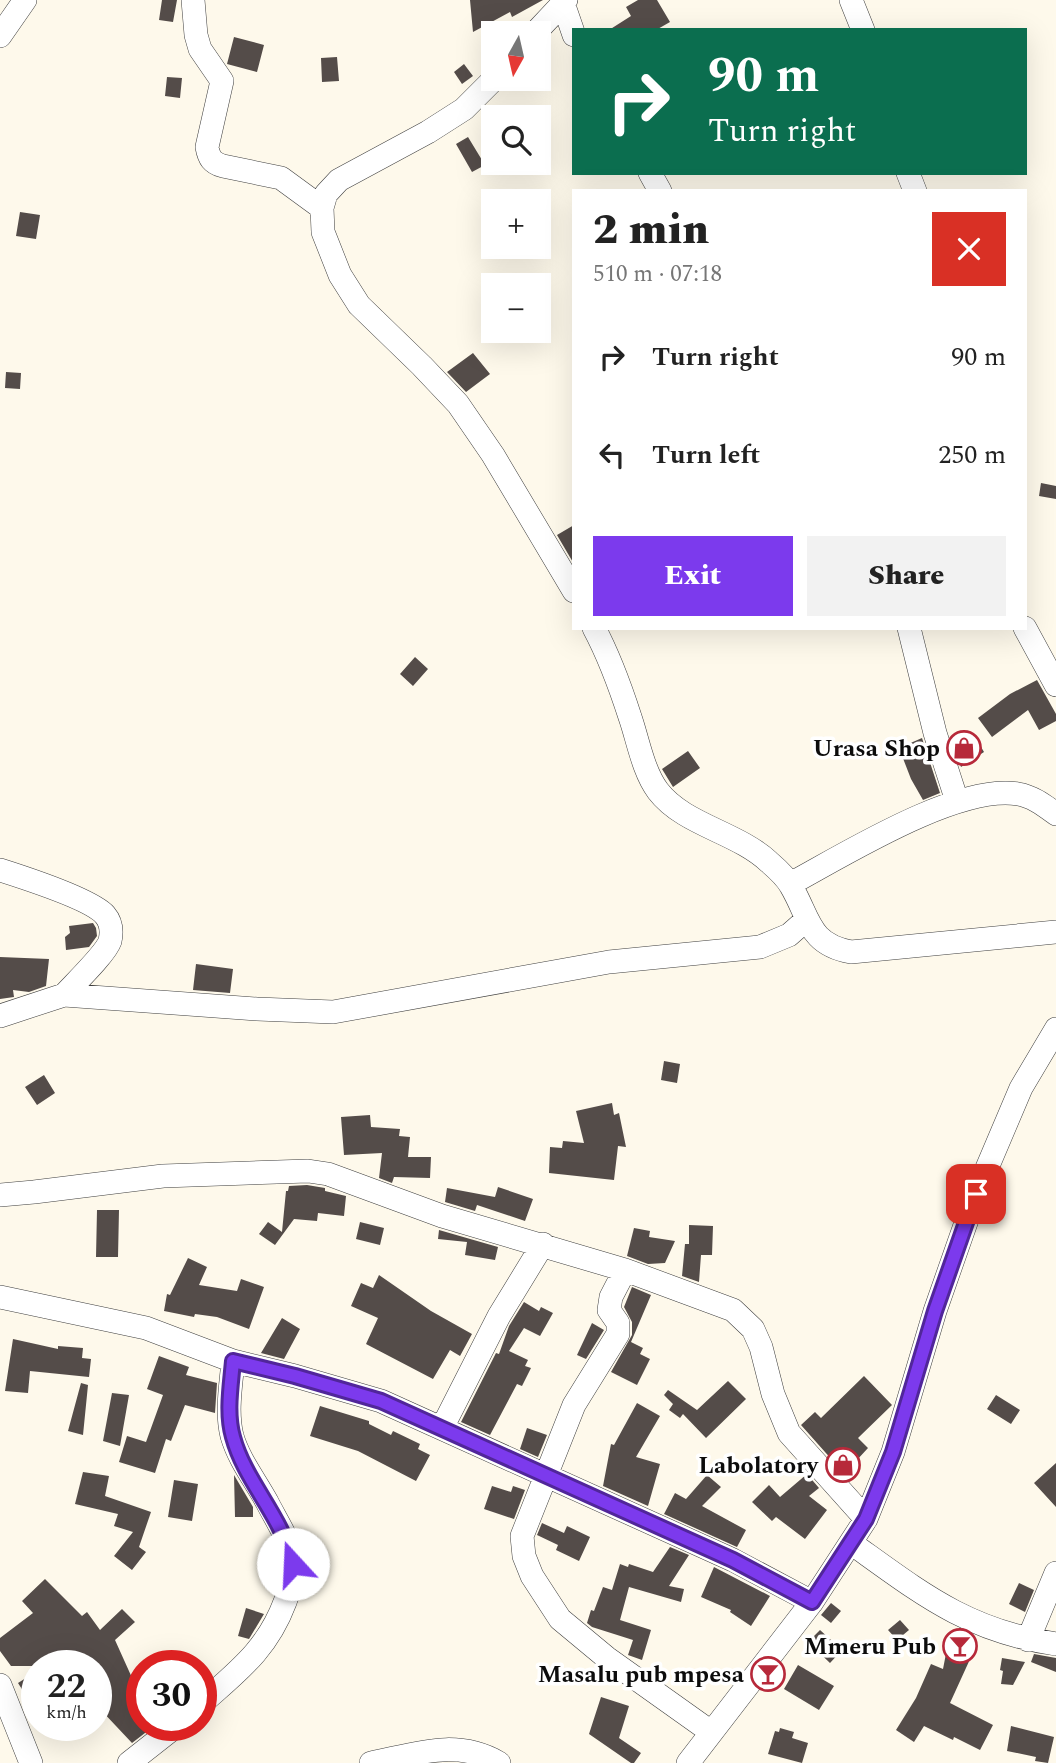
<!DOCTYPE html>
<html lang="en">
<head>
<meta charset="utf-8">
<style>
	:root { --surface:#fff; --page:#f2f2f2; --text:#222; --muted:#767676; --accent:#7c3aed }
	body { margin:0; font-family:Spectral,serif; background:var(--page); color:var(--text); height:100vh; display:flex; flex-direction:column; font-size:26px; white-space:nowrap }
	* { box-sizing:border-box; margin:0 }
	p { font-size:23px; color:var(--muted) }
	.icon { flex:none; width:38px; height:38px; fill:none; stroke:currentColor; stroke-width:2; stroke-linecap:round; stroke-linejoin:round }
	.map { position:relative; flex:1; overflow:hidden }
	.drawer { position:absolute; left:572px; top:189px; width:455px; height:441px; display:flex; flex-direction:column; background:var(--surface); border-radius:0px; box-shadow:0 7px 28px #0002 }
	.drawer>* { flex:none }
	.hud { position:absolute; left:572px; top:28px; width:455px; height:147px; border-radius:0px; box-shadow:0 7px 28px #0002; background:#0b6e4f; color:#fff; overflow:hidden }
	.needle { width:46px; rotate:188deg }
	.tools { position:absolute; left:481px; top:21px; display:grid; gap:14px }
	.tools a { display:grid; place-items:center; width:70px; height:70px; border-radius:0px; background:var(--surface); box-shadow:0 7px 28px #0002; font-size:35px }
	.speed { position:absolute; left:21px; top:1650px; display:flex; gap:14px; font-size:35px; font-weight:700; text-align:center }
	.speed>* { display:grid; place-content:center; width:91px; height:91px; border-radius:50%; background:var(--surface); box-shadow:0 7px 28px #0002; line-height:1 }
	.speed small { font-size:18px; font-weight:400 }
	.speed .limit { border:10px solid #d22; background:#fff; color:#111 }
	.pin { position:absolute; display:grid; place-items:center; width:60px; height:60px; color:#fff; margin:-30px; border-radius:14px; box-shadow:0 4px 10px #0006 }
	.me { position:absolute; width:77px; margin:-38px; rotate:340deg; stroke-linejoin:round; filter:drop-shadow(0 0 5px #0008) }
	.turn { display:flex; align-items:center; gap:24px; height:147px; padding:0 21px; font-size:32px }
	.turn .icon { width:91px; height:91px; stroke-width:2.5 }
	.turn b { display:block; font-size:49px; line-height:60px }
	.round { display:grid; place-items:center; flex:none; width:74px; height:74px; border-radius:0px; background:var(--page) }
	.overview { display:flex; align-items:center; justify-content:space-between; height:119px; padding:0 21px }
	h1 { font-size:42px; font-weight:800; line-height:52px }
	.cta { display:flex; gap:14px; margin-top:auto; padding:14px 21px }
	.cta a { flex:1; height:80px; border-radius:0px; background:var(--accent); color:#fff; font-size:28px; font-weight:800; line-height:80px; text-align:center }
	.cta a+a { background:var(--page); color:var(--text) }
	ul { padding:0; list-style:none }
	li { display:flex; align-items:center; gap:21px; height:98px; padding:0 21px }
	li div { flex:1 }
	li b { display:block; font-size:26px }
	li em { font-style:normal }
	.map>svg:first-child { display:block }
	.building { fill:#544c49 }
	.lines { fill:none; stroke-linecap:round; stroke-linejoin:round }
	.minor-casing { stroke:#3f3f3f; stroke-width:24 }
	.minor { stroke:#fff; stroke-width:23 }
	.route-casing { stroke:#51269a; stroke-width:18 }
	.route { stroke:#7c3aed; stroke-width:12 }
	.labels { text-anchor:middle; stroke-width:7; stroke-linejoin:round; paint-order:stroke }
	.poi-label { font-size:24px; font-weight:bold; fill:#0c0c0c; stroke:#fff; text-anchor:end }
</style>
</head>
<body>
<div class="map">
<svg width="1056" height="1763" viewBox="0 0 1056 1763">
	<rect width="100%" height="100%" fill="#fef9eb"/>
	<path class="building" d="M162,0H177L173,22L159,20Z
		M470,0H543L512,17L510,12L473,32Z
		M638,0H657L670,22L656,30H609L631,16L626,7Z
		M234,37L264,45L257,72L227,64Z
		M337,57L339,81L322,82L321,58Z
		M464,64L473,76L462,84L454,72Z
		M167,77L182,78L180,98L165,96Z
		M468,137L485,165L472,172L456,144Z
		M20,212L40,215L36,239L16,236Z
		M473,353L490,374L466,392L447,372Z
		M6,372L21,373L20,389L5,388Z
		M1041,483L1056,486V499L1039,496Z
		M574,525V564L557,535Z
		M415,657L428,669L413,686L400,674Z
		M1037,680L1056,714V721L1039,730L1028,710L992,737L978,718L1010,694Z
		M974,735L984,752L961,767L954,747Z
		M922,738L940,793L923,800L911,779L899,748Z
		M688,751L700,768L673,787L662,769Z
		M93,923L96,928L97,936L89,947L66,950L65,937L70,933L69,926Z
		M0,957L49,959L46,986L29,992L13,990L14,997L0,999Z
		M196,964L233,969L230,993L193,990Z
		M664,1061L680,1064L677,1083L661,1080Z
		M44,1075L55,1093L37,1105L25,1087Z
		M612,1103L614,1115L619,1113L626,1147L618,1146L614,1180L549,1173L550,1147L562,1148L563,1141L584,1143L576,1111Z
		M370,1115L371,1127L400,1129L399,1136L410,1137L408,1157H431L430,1178L394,1177L392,1183L379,1178L382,1153L344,1155L341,1117Z
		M307,1185L325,1188V1191L346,1196L344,1216L318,1213L317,1221L294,1219L275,1245L259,1234L268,1222L282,1232L286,1191H288L289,1186Z
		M498,1187L533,1199L525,1221L477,1205L475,1211L445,1202L447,1188L495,1197Z
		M97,1210H119L118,1257H96Z
		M360,1222L384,1228L380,1245L356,1239Z
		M689,1225L713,1226L712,1255H701L699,1282L682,1276L685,1244H689Z
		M634,1228L650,1231L649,1237L675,1241L665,1263L648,1264L627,1256Z
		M439,1230L498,1247L495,1260L465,1255L467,1242L438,1239Z
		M188,1258L207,1267L199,1285L237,1291L241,1279L264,1287L249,1329L217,1317L195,1314L194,1317L164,1311L167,1294L170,1295Z
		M379,1275L431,1311L472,1334L460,1356L450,1350L433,1379L366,1344L378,1318L351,1306L361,1283L373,1288Z
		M632,1287L651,1295L631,1342L643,1348L640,1354L650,1359L637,1385L611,1372L632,1335V1322L624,1307Z
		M524,1302L539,1311L541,1307L553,1313L540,1336L524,1328L509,1351L528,1360L525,1366L531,1368L522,1386L517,1384L490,1435L461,1422L496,1353L499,1354L509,1326Z
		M282,1318L300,1329L284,1359L261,1353Z
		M592,1323L604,1330L586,1359L577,1355Z
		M13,1339L58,1349V1346L83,1348L82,1358L91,1359L89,1377L30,1371L28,1393L5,1391Z
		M159,1356L189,1367L186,1375L217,1383L215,1413L185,1405L171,1441L166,1439L155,1473L119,1462L127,1436L146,1442L163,1395L147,1389Z
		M864,1376L892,1405L858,1438L868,1448L856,1461L860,1465L849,1479L801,1425L815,1412L821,1418Z
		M728,1381L746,1399L706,1438L683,1414L680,1418L669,1410L673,1404L664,1395L668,1390L697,1410Z
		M81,1383L88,1385L83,1435L68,1431Z
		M112,1393L129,1395L120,1446L103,1441Z
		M996,1395L1020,1410L1011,1424L987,1409Z
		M637,1403L660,1416L636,1457L660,1464L648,1506L603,1486L611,1444L614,1445Z
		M320,1406L369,1421V1424L391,1435L393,1431L420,1444L418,1449L430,1455L416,1481L358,1451L310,1436Z
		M527,1428L547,1435L538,1457L520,1449Z
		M1056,1463V1507L1034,1483Z
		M83,1472L109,1476L105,1496L151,1512L139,1547L146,1552L132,1570L114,1556L133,1532L114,1526L118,1514L75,1504Z
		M807,1474L819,1488L809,1496L827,1510L805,1539L776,1517L772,1521L752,1502L769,1485L780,1497Z
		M234,1475L253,1507V1517H235Z
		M707,1475L721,1487L702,1506L746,1530L737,1547L664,1514L675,1493L686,1499Z
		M174,1480L198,1484L192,1521L168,1517Z
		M492,1486L511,1492L513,1486L525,1490L514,1519L484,1509Z
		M542,1523L564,1533L567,1526L590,1537L579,1561L556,1550L558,1545L537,1535Z
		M670,1547L689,1555L669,1586L684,1589L681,1602L629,1587L620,1620L651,1630L642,1660L628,1655L633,1640L592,1627L587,1623L591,1610L594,1611L603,1587L612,1590L620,1564L628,1567L629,1564L653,1572Z
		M714,1567L770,1596L751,1626L730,1612L731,1610L701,1597Z
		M45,1579L82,1616L87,1612L100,1630L122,1609L135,1622L115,1640L142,1700V1726H154L132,1743L100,1709L96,1701V1666H11L0,1651V1638L33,1613L22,1601Z
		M1019,1583L1034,1590L1025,1612L1009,1604Z
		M831,1603L841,1611L831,1623L821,1615Z
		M246,1608L264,1614L249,1639L238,1636Z
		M900,1620L909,1630L897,1640L888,1630Z
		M820,1630L842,1650L830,1663L808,1642Z
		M950,1633L975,1638L971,1657L950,1703L993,1725L980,1750L954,1737L953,1740L924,1726L914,1742L896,1730L916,1698L931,1664L943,1669Z
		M1034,1654L1056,1658V1672L1031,1662Z
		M1002,1658L1025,1662L1013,1685L1001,1684L1003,1671L1000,1670Z
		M798,1665L834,1686L819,1710L784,1689Z
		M37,1671V1713L18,1683Z
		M601,1697L629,1706L619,1738L641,1753L634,1763H631L589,1734Z
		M1011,1726L1054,1737L1048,1763L1035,1761L1036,1757L1007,1751Z
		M780,1728L794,1732L792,1738L808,1743L802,1763L768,1754L775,1731L779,1732Z"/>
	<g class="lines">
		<g class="minor-casing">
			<path id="minor" d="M193,0L196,35L200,49L222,81L207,147C209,158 212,163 223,166L281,178L322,208
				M562,0L574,35
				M851,0L863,30
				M535,33L566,0
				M0,36L25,0
				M494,79L464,109L428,132L339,180L326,194L322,208L323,232L340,275L359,305L422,366L458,404L493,455L574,591
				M650,173L660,191
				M908,173L915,191
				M594,628C609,656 620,686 630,717C638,740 643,771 658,791C684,825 737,832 769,862C776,868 786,877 791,886C810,918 808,944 851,952L1056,932
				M909,628L935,733L957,801
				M1025,628L1056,685
				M0,870C22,877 91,899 105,915C111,922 112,932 110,941C106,953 75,983 64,995
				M790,884C844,855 957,784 1018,794C1032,796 1045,806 1056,814
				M0,1016L64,995L257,1009L333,1012L609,962L760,947L789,935L806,920
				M0,1195L34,1192L163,1176L308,1171L328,1174L442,1216L625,1270L733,1310L753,1329L761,1347L773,1394L789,1433L866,1519
				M625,1270L611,1297L609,1310L618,1323V1334L574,1405L522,1536L524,1556L532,1576L560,1619L607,1658L711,1732
				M0,1297L146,1328L233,1361L295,1376L381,1401L733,1560L812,1602
				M442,1428L499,1316L543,1244
				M851,1543C921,1593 967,1631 1056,1644
				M1028,1640L1056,1573
				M0,1685L31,1763
				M201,1704C238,1671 267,1650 285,1602C290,1588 295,1575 293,1561C290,1540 276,1520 267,1502C255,1480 239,1460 232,1436C226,1412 231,1385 233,1361
				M129,1763L176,1726
				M371,1763C416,1754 456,1738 499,1763
				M688,1763L812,1602L866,1519L893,1452L935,1311L976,1194L1021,1088L1056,1029"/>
		</g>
		<use href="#minor" class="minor"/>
	</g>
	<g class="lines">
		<g class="route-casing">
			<path id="route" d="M293,1564C283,1517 245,1482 233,1437C226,1413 231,1385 233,1361L295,1376L381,1401L733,1560L812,1602L866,1519L893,1452L935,1311L976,1194"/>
		</g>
		<use href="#route" class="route"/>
	</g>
	<defs>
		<g id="shop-ring" transform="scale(1.75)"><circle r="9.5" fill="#fff" stroke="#b7293a" stroke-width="1.5"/><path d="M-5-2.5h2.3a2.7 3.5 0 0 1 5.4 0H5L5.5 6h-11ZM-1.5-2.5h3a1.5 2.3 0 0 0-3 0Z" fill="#b7293a"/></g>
		<g id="bar-ring" transform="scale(1.75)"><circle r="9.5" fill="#fff" stroke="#b7293a" stroke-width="1.5"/><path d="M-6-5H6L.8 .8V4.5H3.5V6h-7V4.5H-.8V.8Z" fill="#b7293a"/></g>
	</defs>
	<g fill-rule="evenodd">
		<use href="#shop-ring" x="964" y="748"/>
		<use href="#shop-ring" x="843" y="1465"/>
		<use href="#bar-ring" x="960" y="1646"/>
		<use href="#bar-ring" x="768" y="1674"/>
	</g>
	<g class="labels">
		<g class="poi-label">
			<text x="940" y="756">Urasa Shop</text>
			<text x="818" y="1473">Labolatory</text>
			<text x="936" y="1654">Mmeru Pub</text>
			<text x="744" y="1682">Masalu pub mpesa</text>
		</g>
	</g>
</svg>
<div class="tools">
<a><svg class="needle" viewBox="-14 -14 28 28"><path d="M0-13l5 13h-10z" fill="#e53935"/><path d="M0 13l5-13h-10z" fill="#767676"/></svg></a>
<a><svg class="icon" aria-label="search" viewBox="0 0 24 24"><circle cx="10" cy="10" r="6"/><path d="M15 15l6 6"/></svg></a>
<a>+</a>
<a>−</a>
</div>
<div class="speed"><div>22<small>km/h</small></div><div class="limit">30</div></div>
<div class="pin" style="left:976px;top:1194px;background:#d93025"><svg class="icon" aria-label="arrive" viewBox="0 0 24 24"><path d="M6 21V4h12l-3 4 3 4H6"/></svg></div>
<svg class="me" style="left:293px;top:1564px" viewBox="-20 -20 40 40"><circle r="19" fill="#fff"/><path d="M0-13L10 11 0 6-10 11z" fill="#7c3aed"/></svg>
<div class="hud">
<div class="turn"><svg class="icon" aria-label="right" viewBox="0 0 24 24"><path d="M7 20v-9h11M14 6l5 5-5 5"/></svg><div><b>90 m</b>Turn right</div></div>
</div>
<section class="drawer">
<div class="overview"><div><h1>2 min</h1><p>510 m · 07:18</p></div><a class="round" style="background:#d93025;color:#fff"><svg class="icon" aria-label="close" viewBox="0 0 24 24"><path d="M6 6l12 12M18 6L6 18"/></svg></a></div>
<ul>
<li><svg class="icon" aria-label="right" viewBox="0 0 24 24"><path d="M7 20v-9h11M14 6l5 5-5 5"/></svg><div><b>Turn right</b></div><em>90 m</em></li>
<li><svg class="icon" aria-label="left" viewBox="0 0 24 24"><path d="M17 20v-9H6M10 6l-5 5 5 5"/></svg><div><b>Turn left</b></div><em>250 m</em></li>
</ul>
<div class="cta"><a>Exit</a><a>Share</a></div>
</section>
</div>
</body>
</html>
